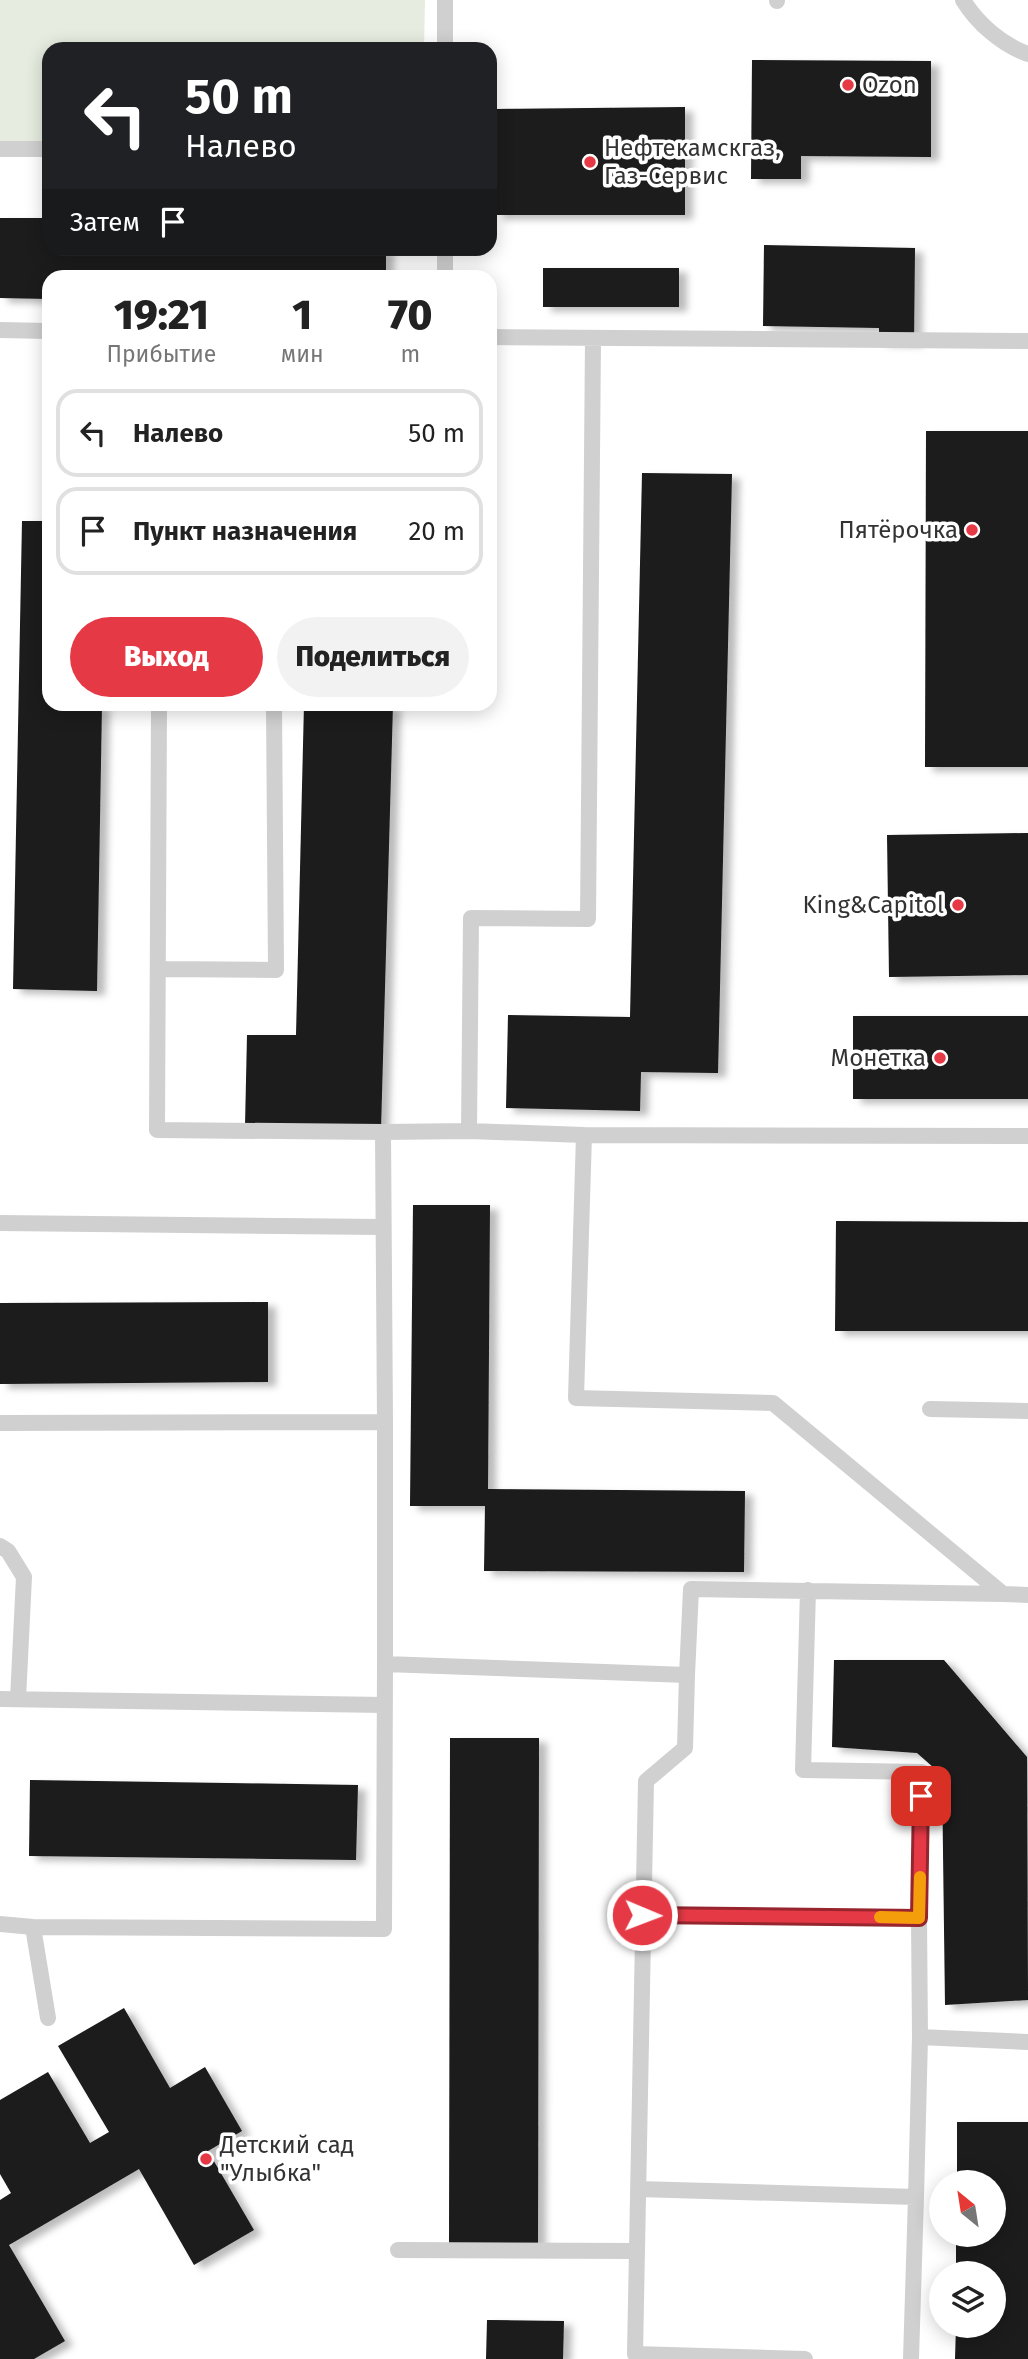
<!DOCTYPE html>
<html lang="ru">
<head>
<meta charset="utf-8">
<style>
	:root { --surface:#fff; --page:#f2f2f2; --text:#222; --muted:#767676; --line:#e0e0e0; --accent:#e63946 }
	body { margin:0; font-family:"Fira Sans",sans-serif; background:var(--page); color:var(--text); height:100vh; display:flex; flex-direction:column; font-size:26px; white-space:nowrap }
	* { box-sizing:border-box; margin:0 }
	p { font-size:23px; color:var(--muted) }
	.icon { flex:none; width:38px; height:38px; fill:none; stroke:currentColor; stroke-width:2; stroke-linecap:round; stroke-linejoin:round }
	.map { position:relative; flex:1; overflow:hidden }
	.details { position:absolute; left:42px; top:270px; width:455px; height:441px; display:flex; flex-direction:column; background:var(--surface); border-radius:21px; box-shadow:0 4px 18px #0003 }
	.details>* { flex:none }
	.top-card { position:absolute; left:42px; top:42px; width:455px; height:214px; border-radius:21px; box-shadow:0 4px 18px #0003; background:#202124; color:#fff; overflow:hidden }
	.needle { width:46px; rotate:330deg }
	.buttons { position:absolute; left:929px; top:2170px; display:grid; gap:14px }
	.buttons a { display:grid; place-items:center; width:77px; height:77px; border-radius:50%; background:var(--surface); box-shadow:0 4px 18px #0003; font-size:35px }
	.pin { position:absolute; display:grid; place-items:center; width:60px; height:60px; color:#fff; margin:-30px; border-radius:14px; box-shadow:0 4px 10px #0006 }
	.me { position:absolute; width:77px; margin:-38px; rotate:91deg; stroke-linejoin:round; filter:drop-shadow(0 0 5px #0008) }
	.turn { display:flex; align-items:center; gap:24px; height:147px; padding:0 28px; font-size:32px }
	.turn .icon { width:91px; height:91px; stroke-width:2.5 }
	.turn b { display:block; font-size:49px; line-height:60px }
	.then { display:flex; align-items:center; height:66px; padding:0 28px; background:#0003; gap:14px; font-size:26px }
	.eta { display:flex; justify-content:space-evenly; align-items:center; height:119px; text-align:center }
	.eta b { font-size:42px; font-weight:800; line-height:49px }
	.cta { display:flex; gap:14px; margin-top:auto; padding:14px 28px }
	.cta a { flex:1; height:80px; border-radius:42px; background:var(--accent); color:#fff; font-size:28px; font-weight:800; line-height:80px; text-align:center }
	.cta a+a { background:var(--page); color:var(--text) }
	ul { padding:0; list-style:none }
	li { display:flex; align-items:center; gap:21px; height:88px; margin:0 14px 10px; padding:0 14px; border:4px solid var(--line); border-radius:21px }
	li div { flex:1 }
	li b { display:block; font-size:26px }
	li em { font-style:normal }
	.map>svg:first-child { display:block }
	.green { fill:#e6ecdf }
	.building { fill:#1a1a1a; filter:url(#shadow) }
	.lines { fill:none; stroke-linecap:round; stroke-linejoin:round }
	.lane { stroke:#d0d0d0; stroke-width:16 }
	.route-casing { stroke:#96252e; stroke-width:18 }
	.route { stroke:#e63946; stroke-width:12 }
	.slow { stroke:#f59e0b; stroke-width:12 }
	.poi-dot { fill:#e63946; stroke:#fff; stroke-width:2.5 }
	.labels { text-anchor:middle; stroke-width:7; stroke-linejoin:round; paint-order:stroke }
	.poi-label { font-size:24px; fill:#333; stroke:#fff; text-anchor:start }
</style>
</head>
<body>
<div class="map">
<svg width="1028" height="2359" viewBox="0 0 1028 2359">
	<defs>
		<filter id="shadow"><feDropShadow dx="8" dy="4.5" stdDeviation="3.5" flood-color="#0004"/></filter>
	</defs>
	<rect width="100%" height="100%" fill="#fff"/>
	<path class="green" d="M0,0H425L424,49H49V142L0,143Z"/>
	<path class="building" d="M752,60L931,61V157L801,156V179H751Z
		M685,107V215H495V109Z
		M0,218H49V248H386V276H49V299L0,298Z
		M764,245L915,248L914,342L879,341V328L763,326Z
		M543,268H679V307H543Z
		M926,431H1028V767H925Z
		M642,473L732,474L718,1073L641,1072L640,1111L506,1108L508,1015L630,1017Z
		M22,521H49V704H102L97,991L13,989Z
		M304,704H393L381,1129L245,1126L247,1035H296Z
		M1028,833V975L889,977L887,835Z
		M853,1016H1028V1099H853Z
		M413,1205H490L488,1489L745,1491L744,1572L484,1571L485,1506H410Z
		M836,1221L1028,1222V1331H835Z
		M268,1302V1382L0,1384V1303Z
		M834,1660H944L1027,1757L1028,2000L945,2005L942,1775L917,1753L832,1747Z
		M450,1738H539L538,2244L449,2245Z
		M30,1780L358,1785L356,1860L29,1856Z
		M124,2008L170,2088L205,2067L242,2131L208,2151L254,2230L194,2265L139,2169L9,2245L65,2341L34,2359H0V2200L11,2193L0,2174V2100L48,2072L90,2143L109,2132L58,2046Z
		M957,2122H1028V2359H955L956,2326H994V2273H956V2235H994V2182H957Z
		M487,2320L564,2321L563,2359H486Z"/>
	<g class="lines">
		<path class="lane" d="M445,0V49
			M963,0C977,23 1002,45 1028,54
			M777,1V0
			M0,149H49
			M445,248V276
			M0,330L49,331
			M490,337L1028,341
			M159,704L157,1130L383,1132
			M158,969L276,970L274,704
			M469,1131L471,918L588,919L593,340
			M584,1135L1028,1136
			M0,1223L382,1227
			M930,1409L1028,1411
			M385,1422V1664L687,1675L685,1748L646,1781L635,2354L805,2359
			M0,1423L385,1422L383,1132L469,1131L584,1135L576,1398L773,1403L1003,1594L1028,1595
			M0,1546L8,1551L24,1577L18,1699
			M808,1590L803,1770L922,1772L919,1918
			M687,1675L691,1589L1003,1594
			M0,1699L384,1705
			M0,1924L33,1927L384,1929L385,1664
			M33,1927L48,2018
			M920,2037L1028,2042
			M638,2189L916,2197L920,2037L919,1918L642,1915
			M398,2250L637,2251
			M911,2359L916,2197"/>
	</g>
	<g class="lines">
		<g class="route-casing">
			<path id="route" d="M642,1915L919,1918L921,1796"/>
		</g>
		<use href="#route" class="route"/>
		<path class="slow" d="M880,1917L919,1918L920,1877"/>
	</g>
	<g class="poi-dot">
		<circle cx="848" cy="85" r="7"/>
		<circle cx="590" cy="162" r="7"/>
		<circle cx="972" cy="530" r="7"/>
		<circle cx="958" cy="905" r="7"/>
		<circle cx="940" cy="1058" r="7"/>
		<circle cx="206" cy="2159" r="7"/>
	</g>
	<g class="labels">
		<g class="poi-label">
			<text x="862" y="93">Ozon</text>
			<text x="604" y="156">Нефтекамскгаз,<tspan x="604" dy="28">Газ-Сервис</tspan></text>
			<text x="958" y="538" text-anchor="end">Пятёрочка</text>
			<text x="944" y="913" text-anchor="end">King&amp;Capitol</text>
			<text x="926" y="1066" text-anchor="end">Монетка</text>
			<text x="220" y="2153">Детский сад<tspan x="220" dy="28">"Улыбка"</tspan></text>
		</g>
	</g>
</svg>
<div class="buttons">
<a><svg class="needle" viewBox="-14 -14 28 28"><path d="M0-13l5 13h-10z" fill="#e53935"/><path d="M0 13l5-13h-10z" fill="#767676"/></svg></a>
<a><svg class="icon" aria-label="layers" viewBox="0 0 24 24"><path d="M12 4l9 5-9 5-9-5zM3 14l9 5 9-5"/></svg></a>
</div>
<div class="pin" style="left:921px;top:1796px;background:#d93025"><svg class="icon" aria-label="arrive" viewBox="0 0 24 24"><path d="M6 21V4h12l-3 4 3 4H6"/></svg></div>
<svg class="me" style="left:642px;top:1915px" viewBox="-20 -20 40 40"><circle r="17" fill="#e63946" stroke="#fff" stroke-width="3"/><path d="M0-11L8 9 0 5-8 9z" fill="#fff"/></svg>
<div class="top-card">
<div class="turn"><svg class="icon" aria-label="left" viewBox="0 0 24 24"><path d="M17 20v-9H6M10 6l-5 5 5 5"/></svg><div><b>50 m</b>Налево</div></div>
<div class="then">Затем<svg class="icon" aria-label="arrive" viewBox="0 0 24 24"><path d="M6 21V4h12l-3 4 3 4H6"/></svg></div>
</div>
<section class="details">
<div class="eta">
<div><b>19:21</b><p>Прибытие</p></div>
<div><b>1</b><p>мин</p></div>
<div><b>70</b><p>m</p></div>
</div>
<ul>
<li><svg class="icon" aria-label="left" viewBox="0 0 24 24"><path d="M17 20v-9H6M10 6l-5 5 5 5"/></svg><div><b>Налево</b></div><em>50 m</em></li>
<li><svg class="icon" aria-label="arrive" viewBox="0 0 24 24"><path d="M6 21V4h12l-3 4 3 4H6"/></svg><div><b>Пункт назначения</b></div><em>20 m</em></li>
</ul>
<div class="cta"><a>Выход</a><a>Поделиться</a></div>
</section>
</div>
</body>
</html>
